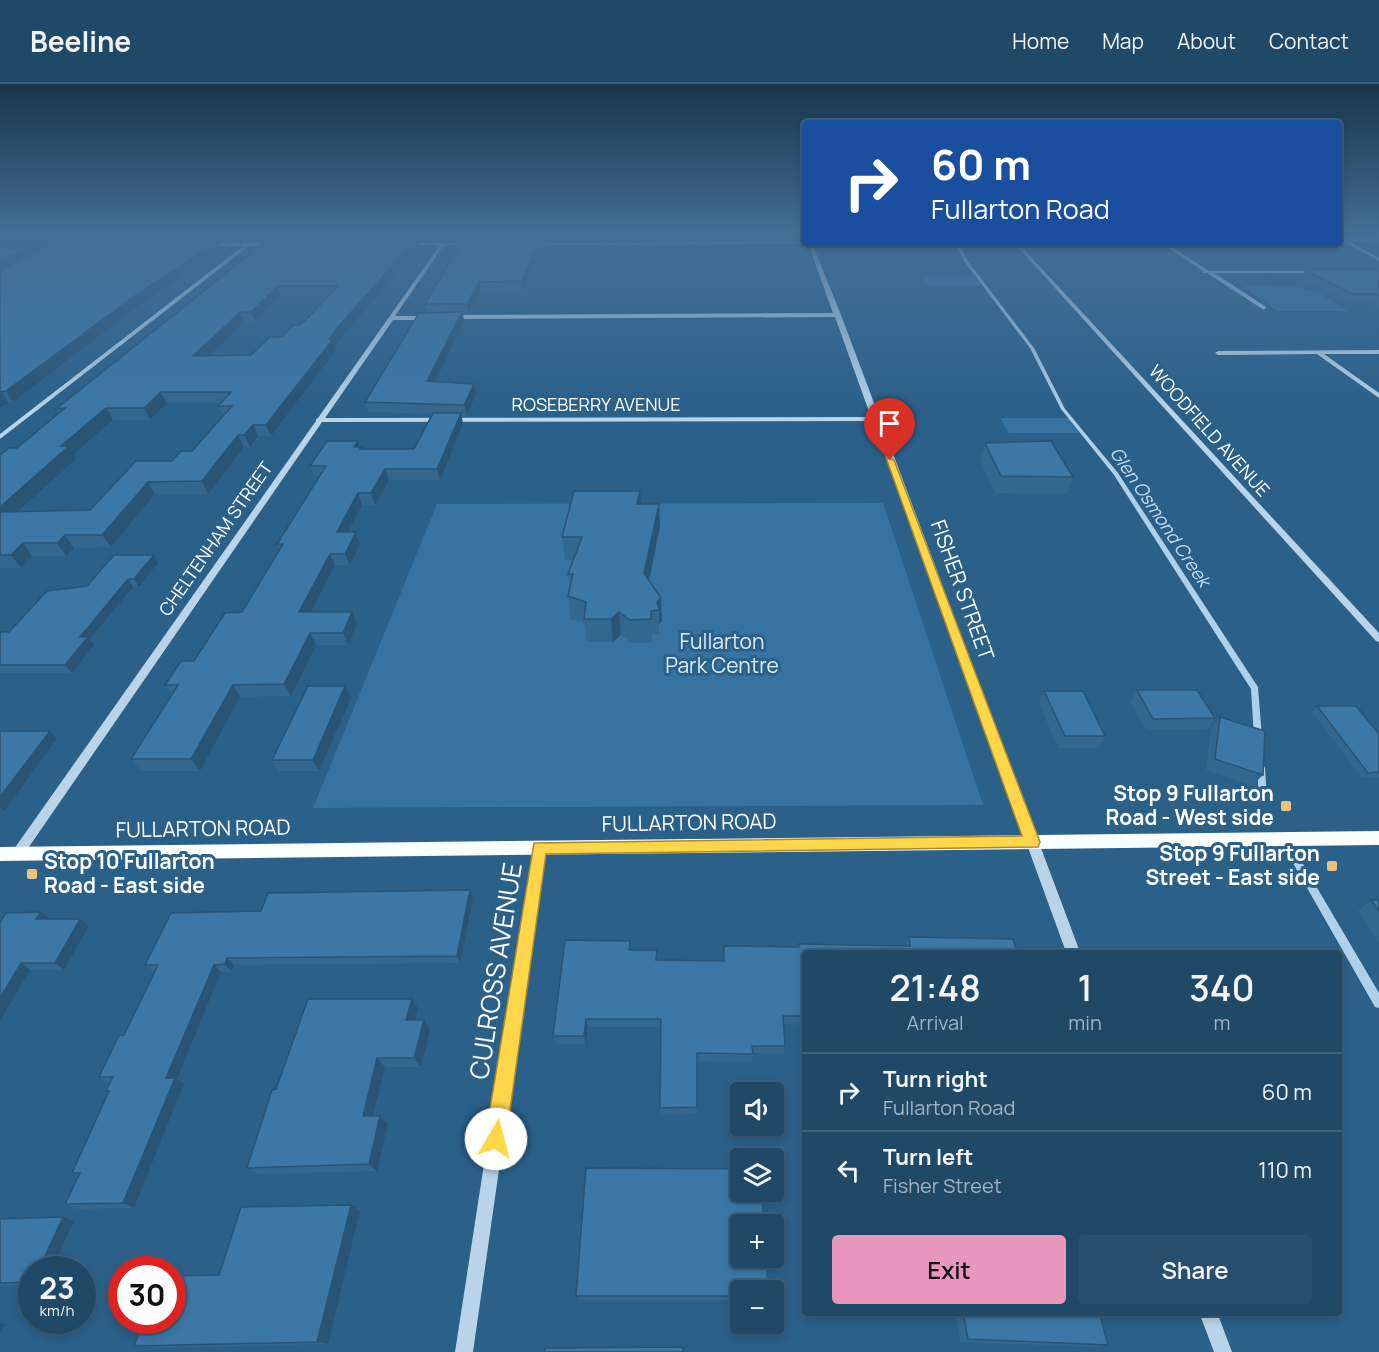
<!DOCTYPE html>
<html lang="en">
<head>
<meta charset="utf-8">
<style>
	:root { --surface:#204867; --page:#284f6d; --text:#f1f3f6; --muted:#a2b2c0; --line:#3d607b; --accent:#e797bd }
	body { margin:0; font-family:Manrope,sans-serif; background:var(--page); color:var(--text); height:100vh; display:flex; flex-direction:column; font-size:22px; white-space:nowrap }
	* { box-sizing:border-box; margin:0 }
	p { font-size:20px; color:var(--muted) }
	.icon { flex:none; width:33px; height:33px; fill:none; stroke:currentColor; stroke-width:2; stroke-linecap:round; stroke-linejoin:round }
	.map { position:relative; flex:1; overflow:hidden }
	.side { position:absolute; left:802px; top:866px; width:540px; height:366px; display:flex; flex-direction:column; background:var(--surface); border-radius:6px; box-shadow:0 3px 9px #0003,0 0 0 2px var(--line) }
	.side>* { flex:none }
	.top-card { position:absolute; left:802px; top:36px; width:540px; height:126px; border-radius:6px; box-shadow:0 3px 9px #0003,0 0 0 2px var(--line); background:#1a4fa0; color:#fff; overflow:hidden }
	.buttons { position:absolute; left:730px; top:998px; display:grid; gap:12px }
	.buttons a { display:grid; place-items:center; width:54px; height:54px; border-radius:6px; background:var(--surface); box-shadow:0 3px 9px #0003,0 0 0 2px var(--line); font-size:30px }
	.speed { position:absolute; left:18px; top:1172px; display:flex; gap:12px; font-size:30px; font-weight:700; text-align:center }
	.speed>* { display:grid; place-content:center; width:78px; height:78px; border-radius:50%; background:var(--surface); box-shadow:0 3px 9px #0003,0 0 0 2px var(--line); line-height:1 }
	.speed small { font-size:15px; font-weight:400 }
	.speed .limit { border:9px solid #d22; background:#fff; color:#111 }
	.pin { position:absolute; display:grid; place-items:center; width:51px; height:51px; color:#fff; margin:-62px -26px; border-radius:50% 50% 50% 0; rotate:-45deg; box-shadow:0 0 6px #0007 }
	.pin .icon { rotate:45deg }
	.me { position:absolute; width:66px; margin:-33px; rotate:8deg; stroke-linejoin:round; filter:drop-shadow(0 0 4px #0008) }
	.turn { display:flex; align-items:center; gap:21px; height:126px; padding:0 30px; font-size:27px }
	.turn .icon { width:78px; height:78px; stroke-width:2.5 }
	.turn b { display:block; font-size:42px; line-height:51px }
	.eta { display:flex; justify-content:space-evenly; align-items:center; height:102px; text-align:center }
	.eta b { font-size:36px; font-weight:600; line-height:42px }
	.button { display:flex; gap:12px; margin-top:auto; padding:12px 30px }
	.button a { flex:1; height:69px; border-radius:6px; background:var(--accent); color:#111; font-size:24px; font-weight:600; line-height:69px; text-align:center }
	.button a+a { background:var(--page); color:var(--text) }
	ul { padding:0; list-style:none }
	li { display:flex; align-items:center; gap:18px; height:78px; padding:0 30px; border-top:2px solid var(--line) }
	li div { flex:1 }
	li b { display:block; font-size:22px }
	li em { font-style:normal }
	header { display:flex; align-items:center; gap:36px; box-sizing:border-box; height:84px; padding:0 30px; background:var(--surface); border-bottom:2px solid var(--line) }
	header strong { font-size:28px }
	nav { display:flex; gap:33px; margin-inline-start:auto; font-size:21px }
	.map>svg:first-child { display:block }
	.green { fill:#3673a0 }
	.lines { fill:none; stroke-linecap:round; stroke-linejoin:round }
	.stream { fill:#aed0e8; fill-rule:evenodd }
	.minor { fill:#b9d4e8; fill-rule:evenodd }
	.major { fill:#fafdfe; fill-rule:evenodd }
	.wall { fill:#34678e; fill-rule:evenodd }
	.shaded-wall { fill:#2a5474 }
	.building { fill:#3c78a5; stroke:#2a5474; stroke-width:1.5; fill-rule:evenodd }
	.route { fill:#ffd54a; stroke:#a68a30; stroke-width:1.5 }
	.poi-dot { fill:#eec181; stroke:#2b6089; stroke-width:2 }
	.labels { text-anchor:middle; stroke-width:6; stroke-linejoin:round; paint-order:stroke }
	.far-street-label { font-size:18px; fill:#fff; stroke:#2b6089 }
	.far-water-label { font-size:18px; font-style:italic; fill:#c4def0; stroke:#2b6089 }
	.street-label { font-size:21px; fill:#fff; stroke:#2b6089 }
	.park-label { font-size:21px; fill:#dcecf7; stroke:#2b6089 }
	.poi-label { font-size:21px; font-weight:bold; fill:#fff; stroke:#2b6089; text-anchor:end }
	.near-street-label { font-size:26px; fill:#fff; stroke:#2b6089 }
</style>
</head>
<body>
<header>
<strong>Beeline</strong>
<nav><a>Home</a><a>Map</a><a>About</a><a>Contact</a></nav>
</header>
<div class="map">
<svg width="1379" height="1268" viewBox="0 0 1379 1268">
	<rect width="100%" height="100%" fill="#2b6089"/>
	<path class="green" d="M974,191L982,202H928L921,192Z
		M1243,202L1301,203L1307,207H1316L1348,227H1277Z
		M1000,334H1069L1080,349H1009Z
		M883,419L983,721L313,724L437,420Z"/>
	<g class="lines">
		<path class="stream" d="M955,159H959L967,176L1034,264L1065,325L1118,389L1258,603L1262,654L1261,656H1255L1254,654L1251,605L1114,391L1061,325L1030,264L964,177Z
			M1261,681L1264,682L1265,684L1267,715L1266,717L1263,718L1260,717L1259,715L1257,684L1258,682Z
			M1293,767L1296,768L1379,909V924L1375,923L1290,774L1289,771L1290,768Z"/>
		<path class="minor" d="M1340,154L1379,155V157H1348L1379,174V177L1340,156Z
			M806,158L812,159L841,231L1080,868H1066L873,337L322,338L22,773L18,774L14,773L12,769L14,765L316,337V335L318,334L440,161H407L405,159L477,160L444,161L395,232H430L433,234L430,236H393L325,334L871,333L835,233L451,235L448,233L451,231L833,229L808,159L533,161L531,160Z
			M274,159L276,161L249,162L0,355V350L243,162H209L207,160Z
			M1014,159H1018L1379,549V558L1376,557Z
			M1161,159H1166L1209,187H1318L1320,188L1318,189H1214L1266,223L1264,226L1207,189H1202L1203,187Z
			M1379,266V270H1324L1379,309V314L1317,270L1218,271L1215,269L1218,267Z
			M539,758L543,759L545,763L473,1268H455L533,763L535,759Z
			M1199,1228H1217L1232,1268H1214Z"/>
		<path class="major" d="M1379,747V761L0,777V763Z"/>
	</g>
	<path class="wall" d="M0,151H240L231,157H219L222,164L137,223L13,318H8L0,324ZM40,165L32,169L30,166Z
		M252,151H429L424,157H418L419,163L340,255L335,262L336,266L271,352H258L250,363H244L208,410H155L111,463L74,464L66,472H32L21,484H0V371L17,364L59,329L56,325L261,161L260,157H257ZM281,212H329L301,241L251,271L209,272L244,238H255ZM167,319H221L218,322L223,332L192,367L172,377L90,426L18,428L77,374L74,370L113,336H150Z
		M462,151H551L549,157L545,156L546,163L541,174H537L523,206L481,207L469,229H463L464,238L435,298L476,310L467,331H461L463,340L440,396H389L375,421H362L348,448H356L360,460L350,481H335L311,528H352L357,540L348,561H316L291,612L240,613L200,687H141L131,675L172,611L165,601L194,577L242,528L280,466L277,460L319,393H314L310,382L358,357L360,363H362V365H414L432,330L368,328L365,318L427,229L425,220L472,155H463Z
		M682,151H719V155H682Z
		M1305,186H1379V223L1370,218H1349L1301,194Z
		M985,359L1073,393L1067,410L995,409L980,376Z
		M640,407L641,420H659L660,442L649,496L662,537L659,540V550H652V559H632L621,551L613,558H587L584,540L571,535L568,512L570,501L568,490L573,476H565L562,453Z
		M158,479L139,503H133L90,555L94,561L72,589H0V548H9L87,502Z
		M1137,606L1215,634L1207,646H1146L1130,618Z
		M1044,607L1105,652L1098,664H1058L1039,619Z
		M351,614L319,687H279L272,676Z
		M1317,622L1379,650V694H1362L1312,628Z
		M1220,633L1263,691L1252,702L1206,686L1211,645Z
		M470,806L473,814L460,879L234,881L232,888H221L177,995L184,1000L134,1124L77,1125L65,1120L78,1092L72,1089L109,1009L106,1007L110,999L99,993L124,951L154,888L145,881L261,827Z
		M1371,816H1379V859L1358,827Z
		M41,828L50,835H80L89,842L64,886H30L0,937V838Z
		M909,853L1013,855L806,868V941L783,940L785,962L783,970L753,969L752,978L697,977V1030L660,1031L661,943H588L586,960H556L553,952L631,866L657,876L724,877V862L798,863V860L905,862Z
		M412,915L418,924L415,936H424L430,946L421,983H385L373,1032L388,1040L377,1087L258,1090L247,1084L276,1005Z
		M360,1127L328,1260L151,1264L134,1262L219,1191Z
		M63,1133L74,1137L52,1185H32V1201L0,1202V1135Z
		M741,1206V1216H579L576,1212Z
		M955,1228H1099L1108,1261L1096,1263L960,1258Z"/>
	<path class="shaded-wall" d="M0,151H131L134,158L30,166L33,172L0,190Z
		M229,151H240L231,157Z
		M423,151H429L424,157Z
		M417,154L419,163L340,255L335,262L336,266L271,352L266,341L337,244Z
		M545,154L546,163L541,174L540,166Z
		M219,156L222,164L137,223L13,318L6,307L133,213Z
		M535,166L537,174L523,206L522,197Z
		M479,198L481,207L469,229L467,220Z
		M278,202L281,212L255,238L251,228Z
		M240,228L244,238L198,283L193,272Z
		M462,228L464,238L430,308L427,297Z
		M474,300L476,310L467,331L464,321Z
		M1,307L8,318L0,324V308Z
		M161,308L167,319L150,336L144,324Z
		M106,324L113,336L74,370L77,374L3,441L0,436V423L61,362Z
		M461,329L463,340L440,396L437,385Z
		M253,341L258,352L250,363L244,351Z
		M238,351L244,363L208,410L202,397Z
		M358,357L360,364L362,363L365,374L354,363Z
		M385,385L389,396L375,421L371,409Z
		M148,398L155,410L111,463L102,451Z
		M640,407L642,430L637,420Z
		M358,409L362,421L342,460L337,448Z
		M659,420L660,442L646,512L644,489Z
		M356,448L360,460L350,481L345,470Z
		M65,451L74,464L66,472L57,459Z
		M23,459L32,472L21,484L11,471Z
		M330,470L335,481L305,540L299,528Z
		M154,471L158,479L139,503L134,495Z
		M128,495L133,503L90,555L94,561L72,589L65,581L80,553Z
		M661,514L662,537L659,540V526L657,518Z
		M352,528L357,540L348,561L343,549Z
		M619,528L621,551L613,558L611,535Z
		M310,549L316,561L291,612L284,600Z
		M233,601L240,613L200,687L191,675Z
		M345,602L351,614L319,687L313,676Z
		M50,647L57,655L4,727L0,723V713Z
		M470,806L473,814L460,879L457,872Z
		M41,828L50,835H36Z
		M80,835L89,842L64,886L55,879Z
		M227,874L234,881L232,888L225,880Z
		M21,879L30,886L0,937V914Z
		M214,881L221,888L177,995L184,1000L134,1124L123,1119L166,994Z
		M412,915L418,924L413,946L406,936Z
		M586,935L588,943L586,960L584,952Z
		M424,936L430,946L421,983L414,974Z
		M377,974L385,983L371,1040L363,1032Z
		M380,1032L388,1040L377,1087L369,1080Z
		M351,1121L360,1127L328,1260L317,1258Z
		M63,1133L74,1137L52,1185H39Z
		M0,1239L5,1240L0,1250Z"/>
	<path class="building" d="M9,151H110L0,159V155Z
		M417,154L337,244L329,255H333L266,341H253L244,351H238L202,397L148,398L102,451H65L57,459H23L11,471H0V428L90,426L136,377H172L181,367H192L232,322H218L231,308H161L144,324H106L61,362H69L0,423V371L9,364H17L65,324L56,325L263,160L259,155ZM278,202H338L301,241H294L282,253H270L251,271L193,272L240,228H251Z
		M545,154L540,166H535L522,197L479,198L467,220H425L464,155Z
		M130,156H219L133,213L6,307L0,308V186L45,163Z
		M28,163L0,179V165Z
		M1305,186H1379V212L1375,210H1353Z
		M462,228L427,297L474,300L464,321L365,318L419,229Z
		M433,329H461L437,385H385L371,409H358L337,448H356L345,470H330L299,528H352L343,549H310L284,600L233,601L191,675H131L178,601H165L181,577H194L225,529L242,528L283,460H277L326,382H310L327,357H358L354,363H362L360,365H414Z
		M1051,357L1073,393L1001,392L985,359Z
		M574,407H640L637,420H659L644,489L661,514L657,518L659,526L651,527V535L630,536L619,528L611,535H584L586,518L568,512L573,490H568L582,453H562Z
		M114,471H154L134,495H128L80,553H88L65,581H0V548H9L47,507L87,502Z
		M308,602H345L313,676H272Z
		M1137,606H1197L1215,634L1153,635Z
		M1044,607H1083L1105,652H1065Z
		M1317,622H1356L1379,650V688L1368,689Z
		M1220,633L1265,647L1263,691L1215,675Z
		M0,647H50L0,713Z
		M470,806L457,872L227,874L225,880L214,881L166,994H175L123,1119L65,1120L80,1089H72L109,1007H106L113,993H99L119,951H124L158,881H145L171,829L261,827L268,809Z
		M1371,816H1379V827Z
		M41,828L36,835H80L55,879H21L0,914V838L6,829Z
		M909,853L1013,855L1017,868H806V932H783L785,962H752L753,970L697,969V1023L660,1024L661,935H586L584,952H553L565,856L630,857L629,866H657L656,876L724,877V862L799,863L798,860L910,862Z
		M308,915H412L406,936H424L414,974H377L363,1032H380L369,1080L247,1084L272,1006L276,1005Z
		M586,1084L741,1085V1107H762L764,1140H741V1173H766L768,1206H741V1212H576Z
		M351,1121L317,1258L134,1262L144,1236H172V1192L219,1191L241,1123Z
		M63,1133L39,1185H32V1198L0,1199V1135Z
		M963,1228H1099L1108,1261L968,1255Z
		M683,1263V1268H545V1264Z"/>
	<linearGradient id="sky" x2="0" y2="1"><stop stop-color="#18354b"/><stop offset="0.46" stop-color="#446f97"/><stop offset="1" stop-color="#446f97" stop-opacity="0"/></linearGradient>
	<rect width="1379" height="328" fill="url(#sky)"/>
	<path class="route" d="M886,374L894,376L1040,758L1038,763L546,770L506,1055L503,1062L496,1065L488,1062L485,1055L534,759L1022,752Z"/>
	<g class="poi-dot">
		<rect x="1280" y="716" width="12" height="12" rx="3"/>
		<rect x="1326" y="776" width="12" height="12" rx="3"/>
		<rect x="26" y="784" width="12" height="12" rx="3"/>
	</g>
	<g class="labels">
		<g class="far-street-label">
			<text x="596" y="327">ROSEBERRY AVENUE</text>
			<text transform="translate(1209 347) rotate(48)" y="6">WOODFIELD AVENUE</text>
			<text transform="translate(216 455) rotate(-55)" y="6">CHELTENHAM STREET</text>
		</g>
		<g class="far-water-label">
			<text transform="translate(1160 433) rotate(56)" y="6">Glen Osmond Creek</text>
		</g>
		<g class="street-label">
			<text transform="translate(962 506) rotate(70)" y="7">FISHER STREET</text>
			<text transform="translate(689 739) rotate(-1)" y="7">FULLARTON ROAD</text>
			<text transform="translate(203 745) rotate(-1)" y="7">FULLARTON ROAD</text>
		</g>
		<g class="park-label">
			<text x="722" y="565">Fullarton<tspan x="722" dy="24">Park Centre</tspan></text>
		</g>
		<g class="poi-label">
			<text x="1274" y="717">Stop 9 Fullarton<tspan x="1274" dy="24">Road - West side</tspan></text>
			<text x="1320" y="777">Stop 9 Fullarton<tspan x="1320" dy="24">Street - East side</tspan></text>
			<text x="44" y="785" text-anchor="start">Stop 10 Fullarton<tspan x="44" dy="24">Road - East side</tspan></text>
		</g>
		<g class="near-street-label">
			<text transform="translate(496 887) rotate(-81)" y="9">CULROSS AVENUE</text>
		</g>
	</g>
</svg>
<div class="buttons">
<a><svg class="icon" aria-label="sound" viewBox="0 0 24 24"><path d="M4 9h4l5-4v14l-5-4H4zM17 9q2 3 0 6"/></svg></a>
<a><svg class="icon" aria-label="layers" viewBox="0 0 24 24"><path d="M12 4l9 5-9 5-9-5zM3 14l9 5 9-5"/></svg></a>
<a>+</a>
<a>−</a>
</div>
<div class="speed"><div>23<small>km/h</small></div><div class="limit">30</div></div>
<div class="pin" style="left:890px;top:376px;background:#d93025"><svg class="icon" aria-label="arrive" viewBox="0 0 24 24"><path d="M6 21V4h12l-3 4 3 4H6"/></svg></div>
<svg class="me" style="left:496px;top:1055px" viewBox="-20 -20 40 40"><circle r="19" fill="#fff"/><path d="M0-13L10 11 0 6-10 11z" fill="#ffd54a"/></svg>
<div class="top-card">
<div class="turn"><svg class="icon" aria-label="right" viewBox="0 0 24 24"><path d="M7 20v-9h11M14 6l5 5-5 5"/></svg><div><b>60 m</b>Fullarton Road</div></div>
</div>
<section class="side">
<div class="eta">
<div><b>21:48</b><p>Arrival</p></div>
<div><b>1</b><p>min</p></div>
<div><b>340</b><p>m</p></div>
</div>
<ul>
<li><svg class="icon" aria-label="right" viewBox="0 0 24 24"><path d="M7 20v-9h11M14 6l5 5-5 5"/></svg><div><b>Turn right</b><p>Fullarton Road</p></div><em>60 m</em></li>
<li><svg class="icon" aria-label="left" viewBox="0 0 24 24"><path d="M17 20v-9H6M10 6l-5 5 5 5"/></svg><div><b>Turn left</b><p>Fisher Street</p></div><em>110 m</em></li>
</ul>
<div class="button"><a>Exit</a><a>Share</a></div>
</section>
</div>
</body>
</html>
